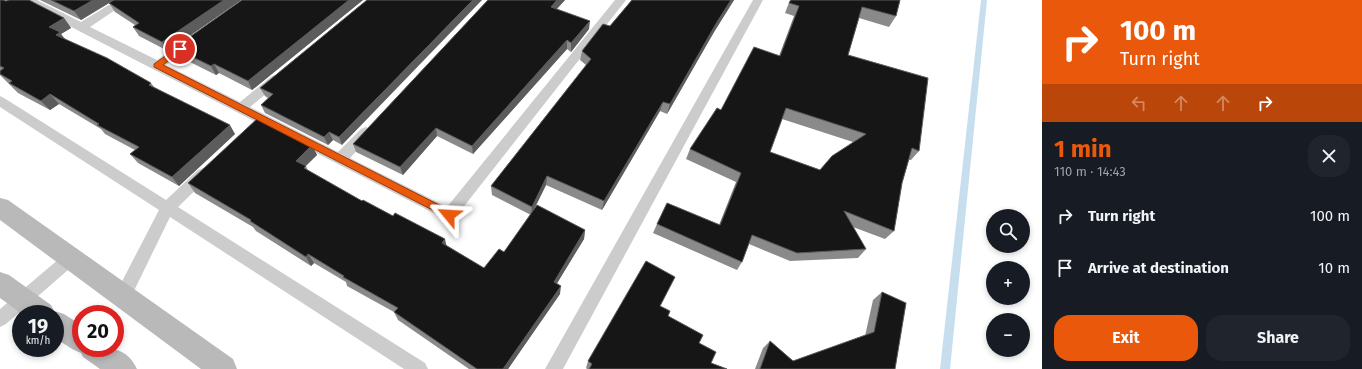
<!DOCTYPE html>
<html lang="en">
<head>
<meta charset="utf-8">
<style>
	:root { --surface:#171b24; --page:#20242c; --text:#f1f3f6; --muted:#9ea1a6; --accent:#ea580c }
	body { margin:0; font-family:"Fira Sans",sans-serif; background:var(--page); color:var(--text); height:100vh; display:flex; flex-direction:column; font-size:15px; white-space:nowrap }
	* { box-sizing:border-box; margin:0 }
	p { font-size:13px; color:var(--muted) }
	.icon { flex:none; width:22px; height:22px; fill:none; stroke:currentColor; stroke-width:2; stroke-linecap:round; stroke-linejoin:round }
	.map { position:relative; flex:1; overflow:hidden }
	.details { display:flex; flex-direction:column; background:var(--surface); width:320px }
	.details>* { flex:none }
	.hud { background:#ea580c; color:#fff; overflow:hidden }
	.tools { position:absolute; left:986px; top:209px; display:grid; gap:8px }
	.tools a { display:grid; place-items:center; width:44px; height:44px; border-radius:50%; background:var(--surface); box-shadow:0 2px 6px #0003; font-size:20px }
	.speed { position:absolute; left:12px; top:305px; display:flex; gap:8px; font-size:20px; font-weight:700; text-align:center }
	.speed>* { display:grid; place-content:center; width:52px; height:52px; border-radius:50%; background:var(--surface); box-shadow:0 2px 6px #0003; line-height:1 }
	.speed small { font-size:10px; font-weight:400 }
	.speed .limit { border:6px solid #d22; background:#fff; color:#111 }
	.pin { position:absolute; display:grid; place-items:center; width:34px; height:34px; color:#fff; margin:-17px; border:2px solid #fff; border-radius:50%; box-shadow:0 1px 4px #0007 }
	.me { position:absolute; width:44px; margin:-22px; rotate:297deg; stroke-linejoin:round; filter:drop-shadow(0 0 3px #0008) }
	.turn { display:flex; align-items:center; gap:14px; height:84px; padding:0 12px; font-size:18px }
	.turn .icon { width:52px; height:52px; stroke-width:2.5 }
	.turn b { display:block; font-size:28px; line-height:34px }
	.lanes { display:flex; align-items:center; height:38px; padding:0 12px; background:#0003; justify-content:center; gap:20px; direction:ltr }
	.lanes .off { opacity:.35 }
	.round { display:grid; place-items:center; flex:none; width:42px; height:42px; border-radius:16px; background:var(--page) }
	.head { display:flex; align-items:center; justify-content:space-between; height:68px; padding:0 12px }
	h1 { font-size:24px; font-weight:700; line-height:30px; color:var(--accent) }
	.action { display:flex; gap:8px; margin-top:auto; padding:8px 12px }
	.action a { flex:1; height:46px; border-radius:16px; background:var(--accent); color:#fff; font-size:16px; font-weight:700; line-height:46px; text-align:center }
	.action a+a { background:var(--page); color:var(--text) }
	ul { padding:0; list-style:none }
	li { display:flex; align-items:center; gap:12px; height:52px; padding:0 12px }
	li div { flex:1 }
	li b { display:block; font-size:15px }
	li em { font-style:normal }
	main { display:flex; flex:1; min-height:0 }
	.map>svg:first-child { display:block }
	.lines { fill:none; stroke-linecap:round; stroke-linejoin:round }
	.stream { fill:#c7deee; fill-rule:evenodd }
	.lane { fill:#ccc; fill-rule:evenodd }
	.secondary { fill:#b9b9b9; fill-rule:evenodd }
	.wall { fill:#8a8a8a; fill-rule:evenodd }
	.shaded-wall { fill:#5c5c5c }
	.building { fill:#161616; stroke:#5c5c5c; fill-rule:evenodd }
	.route { fill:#ea580c; stroke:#983908 }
</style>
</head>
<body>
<main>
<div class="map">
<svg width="1042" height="369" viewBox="0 0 1042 369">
	<rect width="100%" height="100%" fill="#fff"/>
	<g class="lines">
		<path class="stream" d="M981,0H987L950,369H940Z"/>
		<path class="lane" d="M24,0H37L81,22L117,0H130L90,27L157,60L189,38H197L199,41L197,44L166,65L240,102L272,76L276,75L280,76L282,79L280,82L250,107L338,152L361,129L366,127L371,129L373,132L371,135L350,158L447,207L615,0H626L454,219L449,221L77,30L25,2Z
			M753,0H763L563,369H545Z
			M0,96L4,98L166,200L198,170L203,168L208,170L210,174L208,178L178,207L425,363L428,369H404L170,217L129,301L123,303L117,301L115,296L117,291L159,210L0,107Z
			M71,251L76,253L79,258L76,263L6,324L0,327V309L66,253Z"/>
		<path class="secondary" d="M0,198L8,200L233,359L237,369H201L0,220Z
			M0,272L9,275L51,305L54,311L64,314L81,325V348C104,348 126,344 137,369H100L83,357L81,353L72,349L55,338V314H22L0,298Z"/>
	</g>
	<path class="wall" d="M0,0L64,18L71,28L61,34L65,39L151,83L154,87L235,134L179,186L138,163L130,154L135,150L105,134L101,129L59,104L50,110L18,93L0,75Z
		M40,0H241L168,51L139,36L133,27L135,25L115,12L109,3L81,20Z
		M242,0H363L252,90L219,73L216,75L180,57L174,48Z
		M367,0L342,145L333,140L328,145L265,113L261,105L268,98L265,96L260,88Z
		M488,0H565L557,9L589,29L571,52L567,49L473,154L437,136L403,175L356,152L353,144Z
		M632,0H734L714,32L667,114L660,111L602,210L546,185L534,210L585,230L584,239L557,283L560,294L508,369H469L398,320L394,312L347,286L346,282L314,263L311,266L256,231L253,227L195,193L188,183L312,145L317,155L306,166L308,171L362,201L446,245L484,268L504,252L531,215L492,195L491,186L586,65L580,60L582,51L610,26Z
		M790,0H900L896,16L889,27L859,18L848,55L919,151L911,160H909L902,183L894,231L885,239L853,227L866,249L858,258L790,261L749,244L742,262L737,270L653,233L657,224L719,225L736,182L686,159L690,149L721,110L779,56L794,16L785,13ZM782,119L853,142L820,170L770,152Z
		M675,277L660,306L668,316L699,343L711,363L727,369H587L586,368L588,361Z
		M882,292L895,369H755L763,348L770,341L793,361L865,336L873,300Z"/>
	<path class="shaded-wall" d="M93,0H114L81,20L74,11Z
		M224,0H241L168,51L162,42Z
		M349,0H363L252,90L248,81Z
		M473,0H482L342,145L339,137Z
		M557,0H565L550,16L551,7Z
		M731,0H734L714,32L667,114L670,104L717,22Z
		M64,18L71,28L61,34L67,42L64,44L49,27Z
		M590,21L589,29L571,52V43Z
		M567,40V49L473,154L472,146Z
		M214,64L219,73L216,75L211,66Z
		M50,94L59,104L50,110L41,101Z
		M663,102L660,111L602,210L604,201Z
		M230,125L235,134L179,186L172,177Z
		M436,128L437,136L403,175L400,167Z
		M329,132L333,140L328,145L324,137Z
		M312,145L317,155L301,170L296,161Z
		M547,176L546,185L531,215L532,207Z
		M585,230L584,239L553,290L554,282Z
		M445,239L447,248L442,243Z
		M308,254L314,263L311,266L306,257Z
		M561,286L560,294L508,369H503Z"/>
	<path class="building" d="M0,0H3L6,1L9,0H29L64,18L49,27L60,32L56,35L107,58L151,83L149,85L230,125L172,177L130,154L139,147L97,125L99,124L50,94L41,101L9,83L12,81L0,74V71L4,68L0,66Z
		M51,0H93L74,11Z
		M114,0H224L162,42L133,27L139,23L109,3Z
		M242,0H349L248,81L214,64L211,66L174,48Z
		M367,0H473L339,137L329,132L324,137L261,105L273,94L260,88Z
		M488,0H557L551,7L590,21L571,43L567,40L472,146L436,128L400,167L353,144Z
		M632,0H731L717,22L670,104L663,102L604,201L547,176L532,207L491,186L591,59L582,51L603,24L610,26Z
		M791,0H900L896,16L862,7L848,55L928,78L919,151L912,148L902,183L894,231L844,211L866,249L797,253L752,235L742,262L657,224L667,203L720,225L741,173L690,149L717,108L721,110L754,47L780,56L799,6L789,3ZM786,108L866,134L832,156L820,170L770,152Z
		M258,118L312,145L296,161L306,166L304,168L362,201L363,200L393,216L395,213L445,239L442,243L484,268L499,249L504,252L537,205L585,230L554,282L561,286L503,369H477L394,312L398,308L343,277L344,276L308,254L306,257L250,221L251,220L188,183Z
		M646,261L675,277L660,306L670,311L668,316L703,335L699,343L716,352L711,363L727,369H589L592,364L588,361Z
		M882,292L906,303L895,369H760L770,341L793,361L874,332Z"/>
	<path class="route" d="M178,47H183L184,49L163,65L453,212L454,215L453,217H446L154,67V64Z"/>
</svg>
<div class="tools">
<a><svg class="icon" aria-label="search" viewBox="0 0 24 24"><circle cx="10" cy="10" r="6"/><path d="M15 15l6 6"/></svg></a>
<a>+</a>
<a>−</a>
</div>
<div class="speed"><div>19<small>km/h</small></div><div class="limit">20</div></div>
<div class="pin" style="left:180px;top:49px;background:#d93025"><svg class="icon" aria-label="arrive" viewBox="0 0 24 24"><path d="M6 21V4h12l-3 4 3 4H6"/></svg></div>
<svg class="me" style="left:449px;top:215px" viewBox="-20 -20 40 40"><path d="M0-17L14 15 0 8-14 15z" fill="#ea580c" stroke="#fff" stroke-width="4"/></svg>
</div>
<section class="details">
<div class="hud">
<div class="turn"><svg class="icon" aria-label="right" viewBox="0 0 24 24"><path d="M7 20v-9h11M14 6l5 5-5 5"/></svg><div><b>100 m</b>Turn right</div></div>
<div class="lanes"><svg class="icon off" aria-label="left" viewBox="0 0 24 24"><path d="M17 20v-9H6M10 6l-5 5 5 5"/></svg><svg class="icon off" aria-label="ahead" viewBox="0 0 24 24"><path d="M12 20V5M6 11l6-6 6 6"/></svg><svg class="icon off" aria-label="ahead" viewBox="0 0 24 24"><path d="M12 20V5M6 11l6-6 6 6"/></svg><svg class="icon" aria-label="right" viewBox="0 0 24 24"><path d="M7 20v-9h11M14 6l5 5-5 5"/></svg></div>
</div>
<div class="head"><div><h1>1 min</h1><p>110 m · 14:43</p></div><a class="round"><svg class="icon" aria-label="close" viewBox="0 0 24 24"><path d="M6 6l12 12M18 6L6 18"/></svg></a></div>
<ul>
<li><svg class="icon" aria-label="right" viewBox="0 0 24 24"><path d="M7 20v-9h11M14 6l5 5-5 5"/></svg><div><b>Turn right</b></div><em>100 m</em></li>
<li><svg class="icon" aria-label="arrive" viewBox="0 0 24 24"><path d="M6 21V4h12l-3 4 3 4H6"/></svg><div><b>Arrive at destination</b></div><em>10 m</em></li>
</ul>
<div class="action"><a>Exit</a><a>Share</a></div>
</section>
</main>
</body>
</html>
